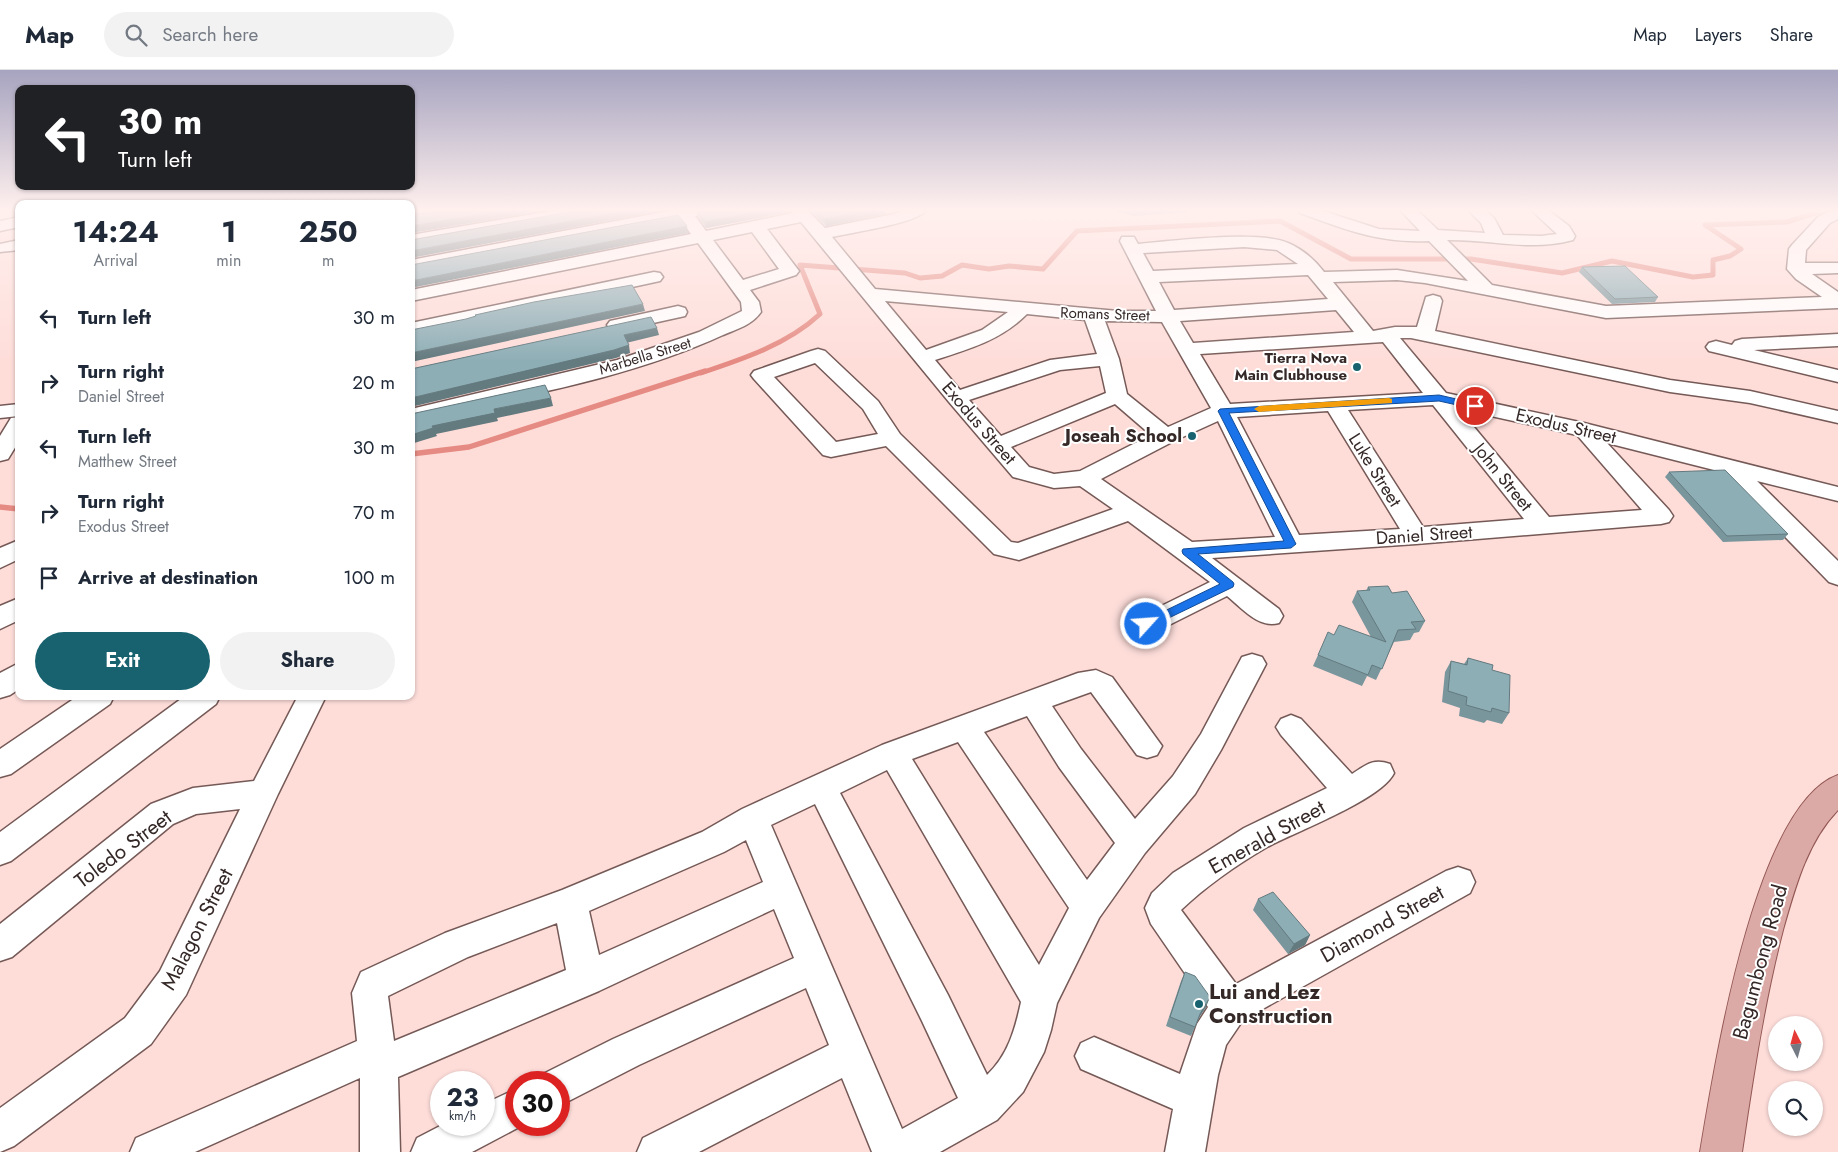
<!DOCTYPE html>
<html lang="en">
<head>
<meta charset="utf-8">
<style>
	:root { --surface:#fff; --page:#f2f2f3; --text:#1f2937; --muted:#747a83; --line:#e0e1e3; --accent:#18626f }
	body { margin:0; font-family:Jost,sans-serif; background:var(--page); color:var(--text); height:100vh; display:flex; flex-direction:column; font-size:19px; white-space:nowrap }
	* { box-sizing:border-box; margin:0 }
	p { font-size:16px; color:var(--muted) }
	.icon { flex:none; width:28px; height:28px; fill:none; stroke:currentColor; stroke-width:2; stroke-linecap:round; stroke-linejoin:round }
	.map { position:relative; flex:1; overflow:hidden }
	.sheet { position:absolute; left:15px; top:130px; width:400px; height:500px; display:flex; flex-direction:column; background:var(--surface); border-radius:10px; box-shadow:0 1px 4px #0004 }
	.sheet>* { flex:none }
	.banner { position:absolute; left:15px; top:15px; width:400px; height:105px; border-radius:10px; box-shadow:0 1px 4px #0004; background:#202124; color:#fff; overflow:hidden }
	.needle { width:32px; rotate:354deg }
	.controls { position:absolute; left:1768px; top:946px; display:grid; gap:10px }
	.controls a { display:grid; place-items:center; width:55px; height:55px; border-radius:50%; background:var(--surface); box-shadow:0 1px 4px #0004; font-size:25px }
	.speed { position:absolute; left:430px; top:1001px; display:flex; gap:10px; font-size:25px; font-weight:700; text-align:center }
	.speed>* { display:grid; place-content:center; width:65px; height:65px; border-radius:50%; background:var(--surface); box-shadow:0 1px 4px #0004; line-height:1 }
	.speed small { font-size:12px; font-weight:400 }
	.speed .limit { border:8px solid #d22; background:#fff; color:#111 }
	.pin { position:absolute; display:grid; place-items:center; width:42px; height:42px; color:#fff; margin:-21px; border:2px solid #fff; border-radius:50%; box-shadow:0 1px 5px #0007 }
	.me { position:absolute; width:55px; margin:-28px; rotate:64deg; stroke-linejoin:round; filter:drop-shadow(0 0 4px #0008) }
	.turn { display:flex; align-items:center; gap:18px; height:105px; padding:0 20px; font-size:22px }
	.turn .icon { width:65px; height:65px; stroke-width:2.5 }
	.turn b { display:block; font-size:35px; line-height:42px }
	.eta { display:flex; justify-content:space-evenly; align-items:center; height:85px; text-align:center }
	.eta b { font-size:30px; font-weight:700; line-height:35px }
	.cta { display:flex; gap:10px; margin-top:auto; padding:10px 20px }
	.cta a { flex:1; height:58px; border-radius:30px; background:var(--accent); color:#fff; font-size:20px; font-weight:700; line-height:58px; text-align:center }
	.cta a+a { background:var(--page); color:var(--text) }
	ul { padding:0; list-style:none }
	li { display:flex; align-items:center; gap:15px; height:65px; padding:0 20px }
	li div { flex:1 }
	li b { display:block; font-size:19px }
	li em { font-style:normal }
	header { display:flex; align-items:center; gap:30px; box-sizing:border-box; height:70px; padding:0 25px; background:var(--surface); border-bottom:1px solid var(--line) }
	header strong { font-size:24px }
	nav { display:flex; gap:28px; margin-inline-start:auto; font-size:18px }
	.search { width:350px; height:45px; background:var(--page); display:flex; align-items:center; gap:12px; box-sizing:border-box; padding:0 18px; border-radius:28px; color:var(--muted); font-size:19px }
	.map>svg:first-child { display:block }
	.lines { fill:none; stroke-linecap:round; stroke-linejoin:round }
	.stream-far1 { stroke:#e58b83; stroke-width:5 }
	.stream { stroke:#e58b83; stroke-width:5.5 }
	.minor-casing { stroke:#755956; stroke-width:3 }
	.major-casing { stroke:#935854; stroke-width:2 }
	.minor { fill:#fff; fill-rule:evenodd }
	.major { fill:#dcaaa6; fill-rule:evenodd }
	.wall { fill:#7a969d }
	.shaded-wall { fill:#637a7f }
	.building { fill:#8eaeb6; stroke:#637a7f }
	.route { fill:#1a73e8; stroke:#114b97 }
	.slow { fill:#f59e0b }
	.poi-dot { fill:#18626f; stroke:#fff; stroke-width:2 }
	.labels { text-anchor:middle; stroke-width:4; stroke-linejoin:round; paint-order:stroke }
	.far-street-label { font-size:15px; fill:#352928; stroke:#fff }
	.far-poi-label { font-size:15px; font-weight:bold; fill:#352928; stroke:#fff; text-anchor:end }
	.street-label { font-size:18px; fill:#352928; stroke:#fff }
	.poi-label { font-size:18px; font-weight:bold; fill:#352928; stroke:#fff; text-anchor:end }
	.near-street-label { font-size:21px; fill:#352928; stroke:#fff }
	.near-poi-label { font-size:21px; font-weight:bold; fill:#352928; stroke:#fff; text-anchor:start }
</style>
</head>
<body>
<header>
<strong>Map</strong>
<div class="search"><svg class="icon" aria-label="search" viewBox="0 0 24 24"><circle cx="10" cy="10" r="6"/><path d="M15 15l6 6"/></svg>Search here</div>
<nav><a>Map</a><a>Layers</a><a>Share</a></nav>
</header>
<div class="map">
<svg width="1838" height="1082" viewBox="0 0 1838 1082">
	<rect width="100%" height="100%" fill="#feddd9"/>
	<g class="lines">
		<path class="stream-far1" d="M701,303C743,289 788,274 820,244L800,195L905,203L920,208L942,206L962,195L989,199L1009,196L1043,199L1077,161L1280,151L1351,189H1471L1562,203L1612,191L1693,207L1713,205V190L1730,186L1741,179L1705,155L1787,152L1824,140"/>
		<path class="stream" d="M411,384L469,377L705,301
			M0,437L19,439"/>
		<g class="minor-casing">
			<path id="minor" d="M411,140H448L446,143L411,150Z
				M557,140H590L588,143L582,145L411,175V165Z
				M674,140H708L706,143L695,146L706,161L793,143L791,140H807L825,158L894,144L905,140H926C919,153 849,163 832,167L875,219L1118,241H1156L1120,171L1122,167H1134L1138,174C1172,171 1260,160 1288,173C1302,179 1315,190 1324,202L1397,200L1468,211L1429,171C1378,173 1347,160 1300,143L1298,140H1320L1379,159L1420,161L1400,140H1417L1438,160L1485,163L1481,153L1468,140H1485L1494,148L1503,165L1541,166L1557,164L1531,140H1548L1569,156L1575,166L1573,170C1528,182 1492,169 1447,170L1492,215L1606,236L1822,227L1796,209L1787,199L1789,179L1792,175L1818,147L1832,140H1838V149L1830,153L1806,180L1805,193H1838V203L1812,204L1838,222V238L1606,248L1425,213L1397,210L1333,212L1373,261L1395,257H1417L1426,227L1433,225L1440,227L1442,231L1435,261L1670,310L1750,321L1838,341V353L1750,333L1670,322L1411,268H1400L1446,323L1584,353L1838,417V431L1757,411L1838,491V515L1829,512L1722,402L1607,373L1669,440L1673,446L1669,452L1661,454L1416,474L1212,488L1279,539L1283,546L1279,553C1259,559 1242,538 1227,526L1155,562L1146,565L1137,562L1133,555L1137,548L1210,512L1128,451L1019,490L994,484L886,376L831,387L823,385L754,309L751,305L754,301L811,281L818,279L825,281L878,331L900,364L1011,472L1018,473L1113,439L1080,416L1054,418L1013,407L949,332L801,152L767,159L799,201L796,205L750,220L759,232L761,242C752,255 737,259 723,265C625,310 515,327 411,351V339L617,290L699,262L742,241L741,232L698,173L411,231V220L691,164L680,149L411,200V190ZM752,162L779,199L743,210L713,170ZM1244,177L1277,180L1298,194L1153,201L1143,183ZM1308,205L1328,229L1174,240L1159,212ZM885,231L1008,242L982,260L926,280ZM1336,240L1354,262L1193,273L1180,251ZM1027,244L1085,250L1097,284L1050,290L960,320L935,290C969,279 1001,270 1027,244ZM1105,251L1162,252L1211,338L1168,357L1127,324L1119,289ZM1383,272L1423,323L1230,334L1200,284ZM815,293L863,339L878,364L836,372L774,307ZM1100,296L1106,323L1001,366L969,330L1060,300ZM1115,334L1151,365L1080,401L1054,404L1029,397L1011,377ZM1433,335L1524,449L1423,457L1348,340ZM1459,339L1577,365L1642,440L1549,447ZM1328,341L1400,459L1299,465L1237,347ZM1218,351L1275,467L1192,472L1101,409L1174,371Z
				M19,147V157L0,161V151Z
				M19,170V180L0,182V174Z
				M654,202L660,203L663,207L660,211L411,265V253Z
				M678,236L685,238L687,242L685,246L617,261L610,259L607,255L610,251Z
				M1838,264V276L1754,280L1838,300V312L1709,281L1706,277L1709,273L1716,271L1732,275L1735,271L1742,269Z
				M19,334V346L0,348V336Z
				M19,347V371L8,389L0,391V366L11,348Z
				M19,470V489L0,498V478Z
				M19,528V550L0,559V536Z
				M1252,584L1262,587L1266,594L1221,680L1195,724L1145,783L1099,848L1057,933L1051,960L1044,982L1023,1022L997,1050L940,1082H872L842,1008L699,1082H637L643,1068L829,975L806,918L639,995L559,1036V1012H542L545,1003L613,969L794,888L774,839L599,921L398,1007L400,1082H360V1008L195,1082H130L136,1068L357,971L352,923L361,902L445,863L562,820L702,762L742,739L882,675L1078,603L1096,600L1112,607L1162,676L1157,685L1147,688L1137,685L1091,622L1052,636L1081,679L1135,749L1173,706L1201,664L1242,587ZM1027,646L1059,697L1115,773L1087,810L984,662ZM958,672L1069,838L1039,895L912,689ZM887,700L1021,932C1015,960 1008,985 987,1005L948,925L840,723ZM815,734L922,951L958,1028L902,1059L771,755ZM746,770L763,812L599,885L589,841L724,782ZM557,853L566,900L394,971L388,926L468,887Z
				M19,593V619L10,625L0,628V603Z
				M78,626H114L110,634L11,704L0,707V679Z
				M185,626H220L216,634L11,791L0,795V762Z
				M298,626H326L278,724L186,925L151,974L14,1076L0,1082V1038L125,948L160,901L240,739L196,744L173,754L12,887L0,891V854L151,734L193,718L254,711Z
				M1291,645L1301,649L1352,704C1366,695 1373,688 1390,694L1394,703C1381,730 1297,761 1267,777C1238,794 1205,817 1181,840L1236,914L1446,801L1458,797L1470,801L1475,812L1470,823L1243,950L1226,975L1218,1005L1205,1082H1165L1173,1039L1081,999L1075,986L1081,973L1094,967L1180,1004L1197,954L1208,937L1151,854L1145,838L1152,823L1173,803L1244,758L1327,718L1281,665L1276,657L1281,649Z
				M516,1019V1055H523L472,1082H411L417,1068L442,1055H484V1034Z"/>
		</g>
		<g class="major-casing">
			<path id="major" d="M1838,705V740C1807,772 1795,818 1783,860C1764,933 1753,1008 1742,1082H1700C1714,1001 1754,735 1838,705Z"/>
		</g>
		<use href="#minor" class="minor"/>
		<use href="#major" class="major"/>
	</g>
	<path class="wall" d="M809,140H886V144L826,156Z
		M1109,140H1189L1188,142L1134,146Z
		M697,141L790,142L706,158L698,147Z
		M1582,197L1658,227L1655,232L1612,234L1579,202Z
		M1669,402L1788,464L1783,470L1723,472L1665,407Z
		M1368,517L1392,523L1425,551L1419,562L1414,563L1410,570L1394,572L1376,610L1367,606L1362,616L1313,596L1318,585L1334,565L1371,567L1352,532L1357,521H1366Z
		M1468,588L1492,600L1509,643L1502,654L1487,650L1484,653L1459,646L1460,638L1442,632L1445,602L1451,591L1464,594Z
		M1258,829L1310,865L1305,875L1288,884L1253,840Z
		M1185,902L1206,937L1199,948L1191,966L1166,956L1181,911Z"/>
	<path class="shaded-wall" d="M509,140H548L411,163V156Z
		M631,140H666L411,188V181Z
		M767,140H791L790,142L706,158L705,152Z
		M874,140H886V144L826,156L825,149Z
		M687,156L688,163L411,218V211Z
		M643,234L645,241L411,292V283Z
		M657,258L659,265L626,273L624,265Z
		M629,275L630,283L616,288L411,337V328Z
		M551,328L553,336L497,348L498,351L436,364L437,366L411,374V365L432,356L494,339Z
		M1310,865L1305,875L1288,884L1294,874Z
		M1210,927L1206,937L1195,953L1200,944Z"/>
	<path class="building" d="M438,140H509L411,156V145Z
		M581,140H631L411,181V170Z
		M700,140H767L705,152L697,141Z
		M815,140H874L825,149Z
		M678,145L687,156L411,211V195Z
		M1625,196L1658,227L1615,229L1582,197Z
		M632,215L643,234L411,283V260L466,249L476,246L475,245L534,232Z
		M651,247L657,258L624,265L629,275L614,280L411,328V299Z
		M545,315L551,328L494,339L495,343L432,356L433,358L411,365V344Z
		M1725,400L1788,464L1727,466L1669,402Z
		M1388,516L1392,523L1407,521L1425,551L1411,552L1416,559L1398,560L1382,599L1372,595L1368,605L1318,585L1328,562L1334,565L1339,555L1386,572L1357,521L1370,520L1368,517Z
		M1468,588L1493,595L1492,600L1510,605L1509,643L1492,638L1491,642L1466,635L1467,627L1448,621L1451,591L1467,595Z
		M1273,822L1310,865L1294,874L1258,829Z
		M1185,902L1195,906L1210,927L1200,944L1195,957L1170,947Z"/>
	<linearGradient id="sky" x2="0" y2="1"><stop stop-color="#a7a4c0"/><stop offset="0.48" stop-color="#fff0ee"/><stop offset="1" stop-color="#fff0ee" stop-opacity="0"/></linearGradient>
	<rect width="1838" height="291" fill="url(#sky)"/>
	<path class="route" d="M1439,325L1478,334L1480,336L1475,339L1439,331L1229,343L1296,474L1291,478L1198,484L1233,512L1234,514L1233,517L1150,557H1142L1140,554L1142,552L1220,514L1183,484L1182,481L1183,479L1284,471L1218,341L1220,339Z"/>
	<path class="slow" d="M1389,328L1392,329V333L1259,342L1254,339L1259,336Z"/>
	<g class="poi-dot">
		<circle cx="1357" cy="297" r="5"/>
		<circle cx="1192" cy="366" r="5"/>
		<circle cx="1199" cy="934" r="5"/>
	</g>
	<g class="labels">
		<g class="far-street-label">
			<text transform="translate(1105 244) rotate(2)" y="5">Romans Street</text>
			<text transform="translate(645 286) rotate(-17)" y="5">Marbella Street</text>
		</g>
		<g class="far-poi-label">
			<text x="1347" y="293">Tierra Nova<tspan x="1347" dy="17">Main Clubhouse</tspan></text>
		</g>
		<g class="street-label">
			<text transform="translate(979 353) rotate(49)" y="6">Exodus Street</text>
			<text transform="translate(1566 356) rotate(13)" y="6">Exodus Street</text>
			<text transform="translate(1375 400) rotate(58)" y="6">Luke Street</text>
			<text transform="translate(1503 407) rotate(51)" y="6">John Street</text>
			<text transform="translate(1424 465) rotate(-4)" y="6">Daniel Street</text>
		</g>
		<g class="poi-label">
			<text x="1182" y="372">Joseah School</text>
		</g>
		<g class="near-street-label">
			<text transform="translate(1267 767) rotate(-29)" y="7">Emerald Street</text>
			<text transform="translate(123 779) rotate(-37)" y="7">Toledo Street</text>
			<text transform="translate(1382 854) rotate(-29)" y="7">Diamond Street</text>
			<text transform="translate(197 859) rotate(-63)" y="7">Malagon Street</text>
			<text transform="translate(1760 892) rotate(-75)" y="7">Bagumbong Road</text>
		</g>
		<g class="near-poi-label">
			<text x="1209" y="929">Lui and Lez<tspan x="1209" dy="24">Construction</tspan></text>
		</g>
	</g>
</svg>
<div class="controls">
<a><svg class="needle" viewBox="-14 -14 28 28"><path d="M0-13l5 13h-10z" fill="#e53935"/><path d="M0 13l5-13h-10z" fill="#747a83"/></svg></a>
<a><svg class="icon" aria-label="search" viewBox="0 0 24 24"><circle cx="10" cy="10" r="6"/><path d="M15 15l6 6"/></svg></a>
</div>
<div class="speed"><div>23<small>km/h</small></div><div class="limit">30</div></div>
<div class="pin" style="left:1475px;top:336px;background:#d93025"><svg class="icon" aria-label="arrive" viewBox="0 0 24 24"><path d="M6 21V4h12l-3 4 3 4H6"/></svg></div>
<svg class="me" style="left:1146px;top:554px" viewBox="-20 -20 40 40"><circle r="17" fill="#1a73e8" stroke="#fff" stroke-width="3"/><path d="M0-11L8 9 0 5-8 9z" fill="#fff"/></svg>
<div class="banner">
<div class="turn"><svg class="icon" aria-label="left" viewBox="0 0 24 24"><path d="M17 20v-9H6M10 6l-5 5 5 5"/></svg><div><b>30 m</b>Turn left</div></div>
</div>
<section class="sheet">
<div class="eta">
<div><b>14:24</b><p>Arrival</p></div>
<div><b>1</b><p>min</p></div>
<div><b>250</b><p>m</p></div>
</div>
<ul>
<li><svg class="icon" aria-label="left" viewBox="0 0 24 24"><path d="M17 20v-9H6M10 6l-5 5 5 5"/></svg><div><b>Turn left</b></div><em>30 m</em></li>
<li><svg class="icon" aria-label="right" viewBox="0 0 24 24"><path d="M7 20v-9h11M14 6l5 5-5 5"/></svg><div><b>Turn right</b><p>Daniel Street</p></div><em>20 m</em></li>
<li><svg class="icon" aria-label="left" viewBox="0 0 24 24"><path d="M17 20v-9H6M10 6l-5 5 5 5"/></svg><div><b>Turn left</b><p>Matthew Street</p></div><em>30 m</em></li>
<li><svg class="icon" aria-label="right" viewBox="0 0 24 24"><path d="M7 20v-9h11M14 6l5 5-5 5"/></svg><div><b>Turn right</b><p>Exodus Street</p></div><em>70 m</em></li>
<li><svg class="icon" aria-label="arrive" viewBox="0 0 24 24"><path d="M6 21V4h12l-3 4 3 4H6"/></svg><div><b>Arrive at destination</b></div><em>100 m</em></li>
</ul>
<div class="cta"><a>Exit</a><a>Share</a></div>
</section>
</div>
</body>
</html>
